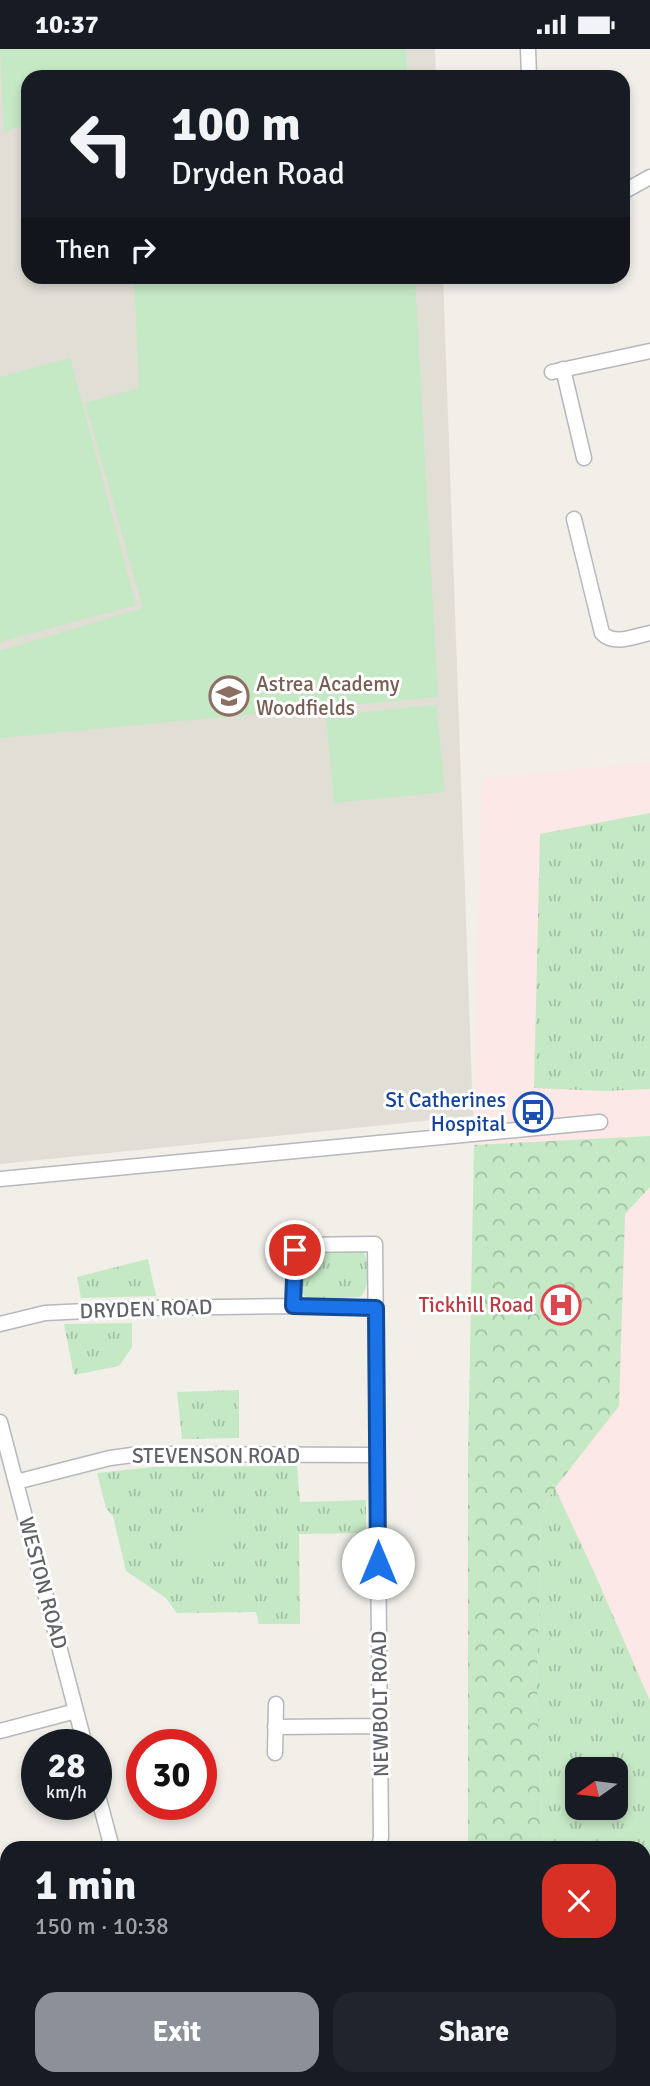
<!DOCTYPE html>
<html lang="en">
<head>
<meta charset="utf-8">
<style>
	:root { --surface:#171b24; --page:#20242c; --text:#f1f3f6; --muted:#9ea1a6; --accent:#8c9099 }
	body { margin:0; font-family:Signika,sans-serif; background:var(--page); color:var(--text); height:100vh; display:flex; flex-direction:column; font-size:26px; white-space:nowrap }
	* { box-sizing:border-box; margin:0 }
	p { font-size:23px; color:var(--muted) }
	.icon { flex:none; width:38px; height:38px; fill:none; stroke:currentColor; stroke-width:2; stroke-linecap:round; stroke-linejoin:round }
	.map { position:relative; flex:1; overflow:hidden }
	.sheet { position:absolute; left:0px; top:1792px; width:651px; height:245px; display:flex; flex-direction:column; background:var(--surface); border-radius:21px 21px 0 0; box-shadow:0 4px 10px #0003 }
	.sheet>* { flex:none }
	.banner { position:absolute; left:21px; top:21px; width:609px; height:214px; border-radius:21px; box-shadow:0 4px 10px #0003; background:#171b24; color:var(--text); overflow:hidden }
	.needle { width:46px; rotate:256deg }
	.fabs { position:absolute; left:565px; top:1708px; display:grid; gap:14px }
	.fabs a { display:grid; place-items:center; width:63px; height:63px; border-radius:14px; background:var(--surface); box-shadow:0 4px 10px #0003; font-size:35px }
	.speed { position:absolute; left:21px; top:1680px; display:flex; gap:14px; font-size:35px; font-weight:700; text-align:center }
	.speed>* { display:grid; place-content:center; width:91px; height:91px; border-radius:50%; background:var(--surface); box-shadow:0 4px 10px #0003; line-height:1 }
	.speed small { font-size:18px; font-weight:400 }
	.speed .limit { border:10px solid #d22; background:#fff; color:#111 }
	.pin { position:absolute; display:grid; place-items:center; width:60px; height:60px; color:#fff; margin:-30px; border:4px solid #fff; border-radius:50%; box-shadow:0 2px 7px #0007 }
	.me { position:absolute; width:77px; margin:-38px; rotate:0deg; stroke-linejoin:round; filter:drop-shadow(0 0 5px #0008) }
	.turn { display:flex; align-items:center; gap:24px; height:147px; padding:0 35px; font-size:32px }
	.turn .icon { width:91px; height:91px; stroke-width:2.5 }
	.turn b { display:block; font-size:49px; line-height:60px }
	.then { display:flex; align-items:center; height:66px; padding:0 35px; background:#0003; gap:14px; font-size:26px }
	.round { display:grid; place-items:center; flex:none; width:74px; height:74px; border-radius:21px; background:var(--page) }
	.headline { display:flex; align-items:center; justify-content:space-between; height:119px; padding:0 35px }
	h1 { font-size:42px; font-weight:800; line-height:52px }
	.action { display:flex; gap:14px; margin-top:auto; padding:14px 35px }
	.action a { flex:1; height:80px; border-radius:21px; background:var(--accent); color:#fff; font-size:28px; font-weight:800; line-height:80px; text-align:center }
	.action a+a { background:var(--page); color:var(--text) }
	.status { display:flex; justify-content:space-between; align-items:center; height:49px; padding:0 35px; background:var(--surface); direction:ltr }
	.status svg { height:19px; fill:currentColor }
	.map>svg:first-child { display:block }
	.education { fill:#e1ded6 }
	.medical { fill:#fce8e6; fill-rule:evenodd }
	.grass { fill:url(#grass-tufts); fill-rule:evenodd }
	.forest { fill:url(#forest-crowns) }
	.green { fill:#c5e8c5 }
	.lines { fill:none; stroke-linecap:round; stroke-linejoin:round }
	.minor-casing { stroke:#b5b8bc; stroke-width:17 }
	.minor { stroke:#fff; stroke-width:14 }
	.route-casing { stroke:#114b97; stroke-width:18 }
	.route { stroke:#1a73e8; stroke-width:12 }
	.labels { text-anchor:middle; stroke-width:6; stroke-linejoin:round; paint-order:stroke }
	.education-label { font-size:21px; fill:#785e54; stroke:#fff; text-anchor:start }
	.transit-label { font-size:21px; fill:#164399; stroke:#fff; text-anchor:end }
	.health-label { font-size:21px; fill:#be3a42; stroke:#fff; text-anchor:end }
	.street-label { font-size:21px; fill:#5f6368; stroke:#fff }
</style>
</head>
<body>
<div class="status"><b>10:37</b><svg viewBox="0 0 49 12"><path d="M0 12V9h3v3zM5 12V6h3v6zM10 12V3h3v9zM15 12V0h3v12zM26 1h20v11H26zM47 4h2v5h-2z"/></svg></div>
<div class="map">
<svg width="650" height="2037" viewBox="0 0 650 2037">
	<defs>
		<pattern id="grass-tufts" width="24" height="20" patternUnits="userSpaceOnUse" patternTransform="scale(1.75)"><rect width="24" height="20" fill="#c5e8c5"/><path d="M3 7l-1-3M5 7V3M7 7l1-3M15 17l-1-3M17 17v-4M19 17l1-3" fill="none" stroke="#a3c0a4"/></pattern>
		<pattern id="forest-crowns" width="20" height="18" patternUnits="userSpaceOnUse" patternTransform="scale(1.75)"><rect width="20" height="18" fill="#c5e8c5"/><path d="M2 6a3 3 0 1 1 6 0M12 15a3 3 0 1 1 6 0" fill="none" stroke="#a3c0a4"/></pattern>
	</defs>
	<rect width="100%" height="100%" fill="#f1efe8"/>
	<path class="education" d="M0,0H435L436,28H28V228H443L473,1067L0,1115Z"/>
	<path class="medical" d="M650,713V2037H547L543,2030H644V1799H471L465,1572L474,1102L473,1067L482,730ZM578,1720H616V1759H578Z"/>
	<path class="grass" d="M650,764V1040L603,1042L534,1039L540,785Z
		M363,1202C370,1214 370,1239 360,1248L310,1251C294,1242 300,1222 301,1206L304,1203Z
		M148,1210L156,1247L81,1249L77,1228Z
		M132,1274V1298L119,1317L74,1326L64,1275Z
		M239,1341V1389L182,1390L177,1343Z
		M297,1417L300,1453L366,1451V1484L299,1485L300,1575H259L256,1563L177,1564L166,1549L126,1522L113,1467L106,1459L97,1424L153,1418Z
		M554,1437L595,1525L650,1652V1932L644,1939V1799H543L537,1640L541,1468ZM578,1720H616V1759H578Z"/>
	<path class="forest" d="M650,1087V1138L625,1165L619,1357L551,1444L541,1468L537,1640L543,1799H468V1409L474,1096Z
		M532,2030H610L616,2037H536Z"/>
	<path class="green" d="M0,0H406L407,28H28V75L4,83Z
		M134,228H415L438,648L0,689V602L143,559L85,354L139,339Z
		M70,309L136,556L0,593V328Z
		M436,656L445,743L334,754L326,667Z
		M183,1463L233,1464V1513L183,1512Z"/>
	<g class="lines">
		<g class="minor-casing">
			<path id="minor" d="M528,0L529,28
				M623,143L650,128
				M563,320L584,409
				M552,323L650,302
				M574,470L602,584C614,597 635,587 650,584
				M0,1130L600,1073
				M293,1257L295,1196L375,1195L381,1788L379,1799
				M0,1275L45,1264L148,1259L293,1257L376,1259
				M0,1373L85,1696
				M16,1433L110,1409L140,1405L377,1406
				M275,1678L380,1677
				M0,1682L76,1662
				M275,1704L276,1655
				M96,1739L112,1799
				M0,2025L3,2037
				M173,2030L175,2037
				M374,2030L375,2037
				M412,2037L429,2033L438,2037"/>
		</g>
		<use href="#minor" class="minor"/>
	</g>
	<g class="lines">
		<g class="route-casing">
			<path id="route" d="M295,1201L293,1257L376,1259L378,1514"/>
		</g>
		<use href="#route" class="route"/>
	</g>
	<defs>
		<g id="school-ring" transform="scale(2.0125)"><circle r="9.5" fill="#fff" stroke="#8d6e63" stroke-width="1.5"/><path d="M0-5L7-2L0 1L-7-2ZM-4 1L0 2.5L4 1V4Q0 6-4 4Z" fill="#8d6e63"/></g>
		<g id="bus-ring" transform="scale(2.0125)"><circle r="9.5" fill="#fff" stroke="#1a4fb4" stroke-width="1.5"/><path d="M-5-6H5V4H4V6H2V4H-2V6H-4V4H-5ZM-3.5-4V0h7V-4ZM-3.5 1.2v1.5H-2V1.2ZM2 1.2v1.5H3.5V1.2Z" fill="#1a4fb4"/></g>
		<g id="hospital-ring" transform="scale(2.0125)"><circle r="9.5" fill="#fff" stroke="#e0444e" stroke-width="1.5"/><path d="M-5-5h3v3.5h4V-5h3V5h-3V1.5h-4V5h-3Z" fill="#e0444e"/></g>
	</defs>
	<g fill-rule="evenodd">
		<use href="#school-ring" x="229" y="647"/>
		<use href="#bus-ring" x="533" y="1063"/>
		<use href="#hospital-ring" x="561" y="1256"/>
	</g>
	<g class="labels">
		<g class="education-label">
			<text x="256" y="642">Astrea Academy<tspan x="256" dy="24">Woodfields</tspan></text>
		</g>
		<g class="transit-label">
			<text x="506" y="1058">St Catherines<tspan x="506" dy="24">Hospital</tspan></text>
		</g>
		<g class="health-label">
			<text x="534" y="1263">Tickhill Road</text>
		</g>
		<g class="street-label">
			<text transform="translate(146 1260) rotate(-2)" y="7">DRYDEN ROAD</text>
			<text x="216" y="1414">STEVENSON ROAD</text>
			<text transform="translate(43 1534) rotate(75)" y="7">WESTON ROAD</text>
			<text transform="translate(380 1655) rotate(-91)" y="7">NEWBOLT ROAD</text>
		</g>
	</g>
</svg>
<div class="fabs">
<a><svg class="needle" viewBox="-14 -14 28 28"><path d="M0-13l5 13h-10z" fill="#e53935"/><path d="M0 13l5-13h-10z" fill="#9ea1a6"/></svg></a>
</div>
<div class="speed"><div>28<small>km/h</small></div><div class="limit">30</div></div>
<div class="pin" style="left:295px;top:1201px;background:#d93025"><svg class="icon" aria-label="arrive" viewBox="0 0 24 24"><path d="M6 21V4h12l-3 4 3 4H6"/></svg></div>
<svg class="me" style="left:378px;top:1514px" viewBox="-20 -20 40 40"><circle r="19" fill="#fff"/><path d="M0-13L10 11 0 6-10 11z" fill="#1a73e8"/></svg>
<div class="banner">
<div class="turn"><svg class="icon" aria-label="left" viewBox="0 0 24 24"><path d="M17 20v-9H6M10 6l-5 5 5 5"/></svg><div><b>100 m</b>Dryden Road</div></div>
<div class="then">Then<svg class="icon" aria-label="right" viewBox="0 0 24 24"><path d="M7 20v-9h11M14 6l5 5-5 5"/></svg></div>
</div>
<section class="sheet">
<div class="headline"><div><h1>1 min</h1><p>150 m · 10:38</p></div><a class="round" style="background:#d93025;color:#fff"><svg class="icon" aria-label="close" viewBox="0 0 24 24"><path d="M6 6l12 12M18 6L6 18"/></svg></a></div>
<div class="action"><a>Exit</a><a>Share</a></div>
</section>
</div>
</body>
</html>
